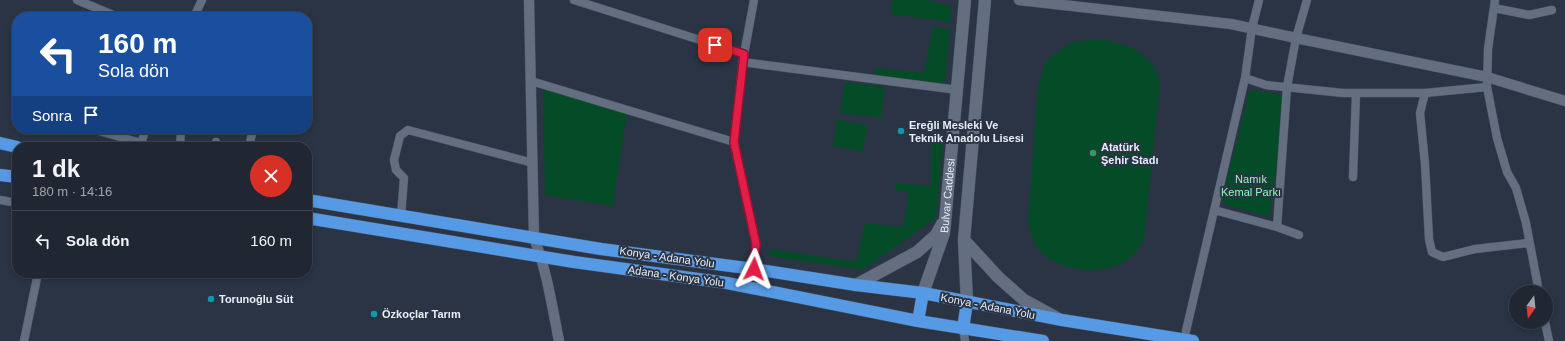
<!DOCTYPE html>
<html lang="tr">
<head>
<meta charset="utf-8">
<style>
	:root { --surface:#202733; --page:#282f3b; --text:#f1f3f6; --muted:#a2a5ac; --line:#3d444e }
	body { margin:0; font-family:Arial,sans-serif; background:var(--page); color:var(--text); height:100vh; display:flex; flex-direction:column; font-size:15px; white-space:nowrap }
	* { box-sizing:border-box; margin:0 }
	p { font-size:13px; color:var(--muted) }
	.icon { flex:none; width:22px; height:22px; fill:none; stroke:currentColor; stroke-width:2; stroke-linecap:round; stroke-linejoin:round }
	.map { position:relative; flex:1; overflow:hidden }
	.drawer { position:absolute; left:12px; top:142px; width:300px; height:136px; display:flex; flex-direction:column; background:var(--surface); border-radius:16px; box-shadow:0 2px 6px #0003,0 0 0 1px var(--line) }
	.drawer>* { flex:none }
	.guide { position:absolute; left:12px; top:12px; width:300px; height:122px; border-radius:16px; box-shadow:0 2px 6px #0003,0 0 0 1px var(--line); background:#1a4fa0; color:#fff; overflow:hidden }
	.needle { width:26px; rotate:195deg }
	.fabs { position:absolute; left:1509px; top:285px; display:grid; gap:8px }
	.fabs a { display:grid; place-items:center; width:44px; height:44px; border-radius:50%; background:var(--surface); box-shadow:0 2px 6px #0003,0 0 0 1px var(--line); font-size:20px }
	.pin { position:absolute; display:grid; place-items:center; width:34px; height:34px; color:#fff; margin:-17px; border-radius:8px; box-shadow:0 2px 6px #0006 }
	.me { position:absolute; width:44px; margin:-22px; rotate:3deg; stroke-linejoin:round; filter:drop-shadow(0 0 3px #0008) }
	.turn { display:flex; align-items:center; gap:14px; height:84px; padding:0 20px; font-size:18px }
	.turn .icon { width:52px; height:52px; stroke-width:2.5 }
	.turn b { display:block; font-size:28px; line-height:34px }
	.then { display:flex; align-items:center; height:38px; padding:0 20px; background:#0003; gap:8px; font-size:15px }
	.round { display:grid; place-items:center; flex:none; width:42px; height:42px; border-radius:21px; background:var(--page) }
	.summary { display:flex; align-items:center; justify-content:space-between; height:68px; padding:0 20px }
	h1 { font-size:24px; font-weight:800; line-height:30px }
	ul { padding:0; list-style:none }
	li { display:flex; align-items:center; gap:12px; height:60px; padding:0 20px; border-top:1px solid var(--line) }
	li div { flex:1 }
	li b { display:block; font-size:15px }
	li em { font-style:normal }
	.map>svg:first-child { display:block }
	.green { fill:#044c27 }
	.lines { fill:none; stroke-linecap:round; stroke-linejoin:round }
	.minor-casing { stroke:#495360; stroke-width:9 }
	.tertiary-casing { stroke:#495360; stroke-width:11 }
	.secondary-casing { stroke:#495360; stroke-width:13 }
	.trunk-casing { stroke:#495360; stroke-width:13 }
	.minor { stroke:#636f80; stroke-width:8 }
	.tertiary { stroke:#636f80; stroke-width:10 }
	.secondary { stroke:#636f80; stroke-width:12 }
	.trunk { stroke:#569ae6; stroke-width:12 }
	.route-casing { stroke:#92132f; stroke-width:10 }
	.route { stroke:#e11d48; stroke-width:7 }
	.culture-dot { fill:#0f9aa8; stroke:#2a3444; stroke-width:1.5 }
	.leisure-dot { fill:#2e9e5b; stroke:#2a3444; stroke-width:1.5 }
	.labels { text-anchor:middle; stroke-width:4; stroke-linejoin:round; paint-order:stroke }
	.poi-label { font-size:11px; font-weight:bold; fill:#e7eef8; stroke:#2a3444; text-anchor:start }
	.park-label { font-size:11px; fill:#94f5b5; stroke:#2a3444 }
	.street-label { font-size:11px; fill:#e7eef8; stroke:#2a3444 }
</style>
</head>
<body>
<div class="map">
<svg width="1565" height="341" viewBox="0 0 1565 341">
	<rect width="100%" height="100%" fill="#2a3444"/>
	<path class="green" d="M892,0H927L951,6L950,22L891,14Z
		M933,27L950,29L945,83L874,76L875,68L924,73Z
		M1098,39C1125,43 1154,52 1160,83L1144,240C1139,248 1134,256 1126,261C1102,276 1063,272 1042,253C1033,245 1029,231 1028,220L1038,87L1045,63L1054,54L1073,42Z
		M845,82L885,87L881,118L840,113Z
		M543,88L627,112L613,206L545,195Z
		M1250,90L1286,95L1270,217L1226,205L1222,200Z
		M837,120L868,125L863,151L833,146Z
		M931,141L943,143L936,218L863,270L769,256L770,249L856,262L865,223L903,227L909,193L894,189L896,183L931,186Z"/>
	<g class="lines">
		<g class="minor-casing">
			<path id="minor" d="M77,0L118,17
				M574,0L744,54
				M754,0L743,60L734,142L756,244L754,269
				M1259,0L1252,28L1245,78L1266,85L1343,93H1425L1487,87
				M1495,0L1488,49L1487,87L1497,138L1507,172L1516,188L1526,223L1539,292
				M1494,8L1529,15L1552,10
				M194,17L202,0
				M742,62L958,90
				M531,81L734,142
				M1425,93L1420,113L1425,164L1429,239L1432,252L1443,257L1475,249L1529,243
				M92,129L141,143L146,129
				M141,143L148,147
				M180,147L181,130
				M216,147V142
				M249,147L253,129
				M1353,177L1356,93
				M0,200L17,203
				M1214,210L1277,227L1299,235
				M401,216L404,178L396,170L394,160L400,136L408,130L533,163
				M1277,227L1287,87L1296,38L1307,0
				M1545,322L1549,341
				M963,329L965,341
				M1186,331L1245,78
				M24,341L38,273"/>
		</g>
		<g class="tertiary-casing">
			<path id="tertiary" d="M529,0L534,238C547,271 552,306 559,341
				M1019,0L1231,24L1296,38L1487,77L1565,101"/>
		</g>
		<g class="secondary-casing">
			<g id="secondary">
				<path d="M964,240L998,277L1024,300L1057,318"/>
				<path d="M856,285L917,252L936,235L942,224"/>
				<path id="s1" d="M923,293L944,233L965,0"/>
				<path d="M967,302L964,240L985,0"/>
			</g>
		</g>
		<g class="trunk-casing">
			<path id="trunk" d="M0,143L17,147
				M0,175L17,177
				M307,200L601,249L754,269L856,285L923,293L1062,320L1193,341
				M307,218L574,262L727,283L918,321L1043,341
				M918,321L923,293
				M963,329L967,302"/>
		</g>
		<use href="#minor" class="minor"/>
		<use href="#tertiary" class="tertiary"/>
		<use href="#secondary" class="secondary"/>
		<use href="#trunk" class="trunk"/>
	</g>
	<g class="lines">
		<g class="route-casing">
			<path id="route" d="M715,45L744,54L734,142L756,244L754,269"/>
		</g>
		<use href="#route" class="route"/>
	</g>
	<g class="culture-dot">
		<circle cx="901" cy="131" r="4"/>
		<circle cx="211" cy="299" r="4"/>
		<circle cx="374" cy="314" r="4"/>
	</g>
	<circle class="leisure-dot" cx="1093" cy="153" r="4"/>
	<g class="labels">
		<g class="poi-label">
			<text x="909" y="129">Ereğli Mesleki Ve<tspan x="909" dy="13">Teknik Anadolu Lisesi</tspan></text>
			<text x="1101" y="151">Atatürk<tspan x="1101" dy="13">Şehir Stadı</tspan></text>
			<text x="219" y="303">Torunoğlu Süt</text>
			<text x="382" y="318">Özkoçlar Tarım</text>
		</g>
		<g class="park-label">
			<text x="1251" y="183">Namık<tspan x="1251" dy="13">Kemal Parkı</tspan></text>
		</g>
		<g class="street-label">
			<text dy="4" stroke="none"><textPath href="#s1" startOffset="101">Bulvar Caddesi</textPath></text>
			<text transform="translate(667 257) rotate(8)" y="4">Konya - Adana Yolu</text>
			<text transform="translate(676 276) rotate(8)" y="4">Adana - Konya Yolu</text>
			<text transform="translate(988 306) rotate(11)" y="4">Konya - Adana Yolu</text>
		</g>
	</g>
</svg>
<div class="fabs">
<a><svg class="needle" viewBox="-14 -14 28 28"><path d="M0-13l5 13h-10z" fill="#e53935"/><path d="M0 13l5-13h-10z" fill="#a2a5ac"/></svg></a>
</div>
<div class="pin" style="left:715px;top:45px;background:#d93025"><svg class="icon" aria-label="arrive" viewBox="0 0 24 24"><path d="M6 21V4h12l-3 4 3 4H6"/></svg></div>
<svg class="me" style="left:754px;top:269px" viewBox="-20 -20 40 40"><path d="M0-17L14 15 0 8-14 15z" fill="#e11d48" stroke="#fff" stroke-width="4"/></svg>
<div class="guide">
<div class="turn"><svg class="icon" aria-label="left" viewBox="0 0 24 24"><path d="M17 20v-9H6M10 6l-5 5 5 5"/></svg><div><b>160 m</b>Sola dön</div></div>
<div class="then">Sonra<svg class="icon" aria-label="arrive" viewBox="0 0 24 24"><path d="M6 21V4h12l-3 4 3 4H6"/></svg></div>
</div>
<section class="drawer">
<div class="summary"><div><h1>1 dk</h1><p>180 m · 14:16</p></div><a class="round" style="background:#d93025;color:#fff"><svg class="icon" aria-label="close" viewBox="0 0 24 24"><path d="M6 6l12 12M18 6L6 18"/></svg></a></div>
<ul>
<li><svg class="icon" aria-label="left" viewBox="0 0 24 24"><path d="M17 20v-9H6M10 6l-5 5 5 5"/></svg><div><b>Sola dön</b></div><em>160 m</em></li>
</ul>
</section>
</div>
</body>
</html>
